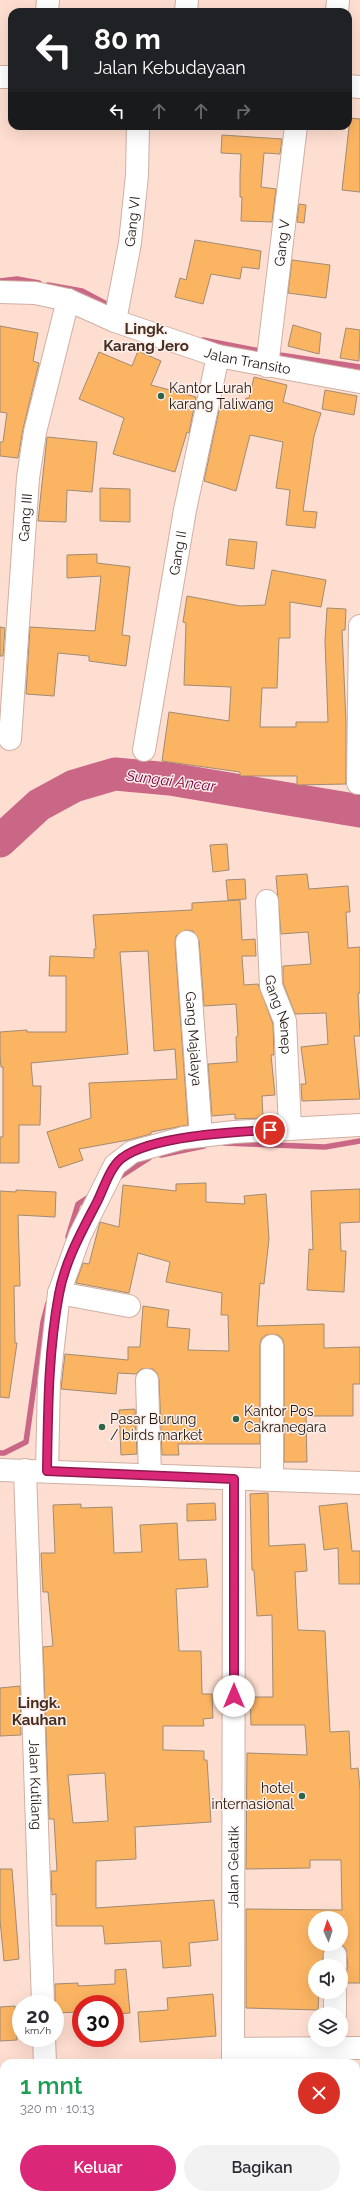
<!DOCTYPE html>
<html lang="id">
<head>
<meta charset="utf-8">
<style>
	:root { --surface:#fff; --page:#f2f2f3; --text:#2b2b33; --muted:#7c7c81; --accent:#db2777 }
	body { margin:0; font-family:Raleway,sans-serif; background:var(--page); color:var(--text); height:100vh; display:flex; flex-direction:column; font-size:15px; white-space:nowrap }
	* { box-sizing:border-box; margin:0 }
	p { font-size:13px; color:var(--muted) }
	.icon { flex:none; width:22px; height:22px; fill:none; stroke:currentColor; stroke-width:2; stroke-linecap:round; stroke-linejoin:round }
	.map { position:relative; flex:1; overflow:hidden }
	.panel { position:absolute; left:0px; top:2059px; width:360px; height:140px; display:flex; flex-direction:column; background:var(--surface); border-radius:12px 12px 0 0; box-shadow:0 4px 16px #0002 }
	.panel>* { flex:none }
	.hud { position:absolute; left:8px; top:8px; width:344px; height:122px; border-radius:12px; box-shadow:0 4px 16px #0002; background:#202124; color:#fff; overflow:hidden }
	.needle { width:26px; rotate:357deg }
	.fabs { position:absolute; left:308px; top:1911px; display:grid; gap:8px }
	.fabs a { display:grid; place-items:center; width:40px; height:40px; border-radius:50%; background:var(--surface); box-shadow:0 4px 16px #0002; font-size:20px }
	.speed { position:absolute; left:12px; top:1995px; display:flex; gap:8px; font-size:20px; font-weight:700; text-align:center }
	.speed>* { display:grid; place-content:center; width:52px; height:52px; border-radius:50%; background:var(--surface); box-shadow:0 4px 16px #0002; line-height:1 }
	.speed small { font-size:10px; font-weight:400 }
	.speed .limit { border:6px solid #d22; background:#fff; color:#111 }
	.pin { position:absolute; display:grid; place-items:center; width:34px; height:34px; color:#fff; margin:-17px; border:2px solid #fff; border-radius:50%; box-shadow:0 1px 4px #0007 }
	.me { position:absolute; width:44px; margin:-22px; rotate:0deg; stroke-linejoin:round; filter:drop-shadow(0 0 3px #0008) }
	.turn { display:flex; align-items:center; gap:14px; height:84px; padding:0 20px; font-size:18px }
	.turn .icon { width:52px; height:52px; stroke-width:2.5 }
	.turn b { display:block; font-size:28px; line-height:34px }
	.lanes { display:flex; align-items:center; height:38px; padding:0 20px; background:#0003; justify-content:center; gap:20px; direction:ltr }
	.lanes .off { opacity:.35 }
	.round { display:grid; place-items:center; flex:none; width:42px; height:42px; border-radius:21px; background:var(--page) }
	.headline { display:flex; align-items:center; justify-content:space-between; height:68px; padding:0 20px }
	h1 { font-size:24px; font-weight:600; line-height:30px; color:#1e9e55 }
	.action { display:flex; gap:8px; margin-top:auto; padding:8px 20px }
	.action a { flex:1; height:46px; border-radius:24px; background:var(--accent); color:#fff; font-size:16px; font-weight:600; line-height:46px; text-align:center }
	.action a+a { background:var(--page); color:var(--text) }
	.map>svg:first-child { display:block }
	.lines { fill:none; stroke-linecap:round; stroke-linejoin:round }
	.stream { stroke:#ca6787; stroke-width:5.5 }
	.river { stroke:#ca6787; stroke-width:33 }
	.building { fill:#fbb462; stroke:#a08b74; fill-rule:evenodd }
	.minor-casing { stroke:#cfb0a2; stroke-width:24 }
	.minor { stroke:#fff; stroke-width:22 }
	.route-casing { stroke:#8e194d; stroke-width:10 }
	.route { stroke:#db2777; stroke-width:7 }
	.poi-dot { fill:#306448; stroke:#fdf0ea; stroke-width:1.5 }
	.labels { text-anchor:middle; stroke-width:3; stroke-linejoin:round; paint-order:stroke }
	.street-label { font-size:14px; fill:#211611; stroke:#fdf0ea }
	.poi-label { font-size:14px; fill:#211611; stroke:#fdf0ea; text-anchor:start }
	.neighbourhood-label { font-size:15px; font-weight:bold; fill:#452d22; stroke:#fdf0ea }
	.water-label { font-size:15px; font-style:italic; fill:#800040; stroke:#fdf0ea }
</style>
</head>
<body>
<div class="map">
<svg width="360" height="2199" viewBox="0 0 360 2199">
	<rect width="100%" height="100%" fill="#feded0"/>
	<g class="lines">
		<path class="stream" d="M0,281L17,279L39,283
			M48,285L82,291L112,307
			M203,340L265,352
			M273,354L360,367
			M224,1143L325,1147L360,1141
			M161,1155L204,1146
			M118,1178L149,1158
			M68,1237L78,1204L92,1195
			M0,1453H4L26,1442L43,1322L48,1303"/>
		<path class="river" d="M0,841L39,805L74,786L115,774L170,779L360,811"/>
	</g>
	<path class="building" d="M350,118L360,119V192L342,190Z
		M222,135L282,139L280,154L264,153L261,187L276,189L272,222L241,221L242,197H240V175L241,154L221,153Z
		M299,204L306,205L304,223L297,222Z
		M195,240L261,251L259,269L242,267L240,279L211,274L203,304L175,297L180,278L186,280Z
		M292,260L330,265L326,298L288,293Z
		M293,325L321,333L319,354L288,346Z
		M0,326L38,333L33,361L39,363L23,429L18,458L0,456V442H3L7,413L0,412Z
		M346,328L360,330L359,361L340,358Z
		M138,351L161,361L151,385L196,397L189,433L187,432L175,472L113,454L124,418L79,399L99,352L132,366Z
		M254,377L287,385L283,402L321,413L314,436L303,511L317,512L315,528L286,525L290,490L276,488L283,442L250,435L236,491L204,481L221,401L244,404L246,398H249Z
		M325,390L357,396L354,415L322,409Z
		M47,437L97,442L92,492L67,490L66,522L38,521Z
		M100,488L130,489V522L100,521Z
		M229,539L257,542L254,569L226,565Z
		M97,554V563L130,567L122,635L130,636L126,666L89,661V656L58,653L54,696L26,694L30,627L95,631L101,576L67,578V555Z
		M272,570L326,580L321,607L290,602V638H279L277,688H262L260,727H296V722H328L325,641L327,608L346,609L345,630H342L346,722V784L297,785V776H240V772L162,761L169,712L229,721L231,687L184,685L186,623L183,622L187,596L240,606L265,605Z
		M0,627L5,628L3,656H0Z
		M227,844L229,870L213,872L210,845Z
		M307,874L309,889L348,886L350,912H346L348,948L360,947V993H358L360,1036H354L360,1099L302,1101L301,1084H306L301,1047L328,1044L326,1013L295,1014L283,983V966L311,964L308,932L281,934L276,876Z
		M245,879L246,899L228,900L226,880Z
		M240,900L242,940L255,939L256,956H242L244,985L258,984L273,1024L274,1055H271L275,1095L262,1096L263,1118L235,1119V1114L212,1116L208,1064L237,1062L236,1037L238,1036L236,1004L204,1006L199,941L193,931L186,930L176,936L175,943L188,1125L151,1132V1134L128,1140L79,1149L83,1160L59,1168L47,1132L91,1118L89,1083L177,1079L175,1049L154,1051L148,951L120,952L128,1054L31,1063L33,1086H41L40,1125H19V1163H0V1137H3V1067H1L0,1056V1032L27,1030V1032H66V976H49L50,956L94,958V949H96L93,915L192,910V903Z
		M206,1183V1202L245,1204L244,1196L266,1194L269,1239L264,1284L260,1283L257,1326L324,1324V1348L360,1347V1384H353V1416H306L307,1462H284V1346L283,1339L278,1335H266L261,1339L260,1346V1444H178L179,1455H162L159,1380L157,1373L153,1369H141L136,1374L118,1373L116,1394L61,1389L65,1354L128,1360V1347H140L143,1306L169,1310L167,1327L190,1329L188,1350L229,1351L228,1315H221L222,1293L166,1282L170,1262L138,1253L129,1293L76,1283L83,1263L89,1264L100,1222L119,1227L123,1185L176,1191V1184Z
		M360,1189V1222L340,1223L341,1251H346L344,1292L307,1290L309,1249L313,1250L311,1191Z
		M16,1190L56,1192L55,1217L18,1215L20,1286H14L15,1343H17L9,1398L0,1397V1191L16,1192Z
		M135,1409L137,1454L121,1455L119,1410Z
		M268,1493L269,1546L305,1544L307,1571L295,1572L298,1630L325,1631L330,1732L349,1731L351,1769L358,1768L360,1789V1983H344L341,1981V1977L346,1973L348,1966L346,1949L341,1944V1918H315V1944H329L324,1949L322,1966H315V1992H319L318,2010L246,2008V1909L342,1910L341,1860H310V1868L246,1869L247,1753L307,1755L305,1725H251L250,1697H273L272,1615L257,1616L254,1570H252L250,1494Z
		M215,1503L216,1520L187,1521V1504Z
		M347,1503L352,1551H360V1584H339L338,1548L324,1550L319,1506Z
		M81,1504V1508L112,1507L114,1553L142,1552L140,1525L177,1523L179,1560L206,1559L208,1587L176,1589L179,1651H201L202,1694H212L213,1718L203,1719L204,1726H163V1750L204,1751V1760H207L211,1822L135,1827L136,1859L96,1861V1908L214,1900L218,1940L189,1943L191,1966L163,1968L161,1941L105,1944L103,1926H56V1894L52,1895L51,1871H57L54,1819H49L43,1647L53,1646L48,1592H43L41,1553H55L53,1505ZM105,1773L108,1821L73,1823L68,1775Z
		M20,1686L21,1735L0,1736V1688Z
		M0,1869H12L19,1959L4,1961L0,1920Z
		M126,1969L130,2013L115,2014V2004H81V2012L55,2013V1984L78,1983V1986L115,1984V1970Z
		M213,1994L216,2036L140,2042L138,2012L168,2010L167,1998Z
		M15,2006L17,2040L0,2041V2007Z"/>
	<g class="lines">
		<g class="minor-casing">
			<g id="minor">
				<path d="M47,12L48,0"/>
				<path d="M186,12L187,0"/>
				<path d="M337,12L338,0"/>
				<path d="M0,77H12"/>
				<path d="M348,86L360,87"/>
				<path id="s1" d="M0,292L35,293L68,300L115,321L218,356L360,382"/>
				<path id="s2" d="M115,321L130,243L137,175L138,126"/>
				<path id="s3" d="M267,366L296,126"/>
				<path id="s4" d="M10,739L28,478L35,432L68,300"/>
				<path id="s5" d="M144,750L185,510L218,356"/>
				<path d="M358,783L360,626"/>
				<path id="s6" d="M267,901L271,986L285,1021L290,1127"/>
				<path id="s7" d="M187,942L201,1136"/>
				<path d="M59,1293L129,1306"/>
				<path d="M147,1380L150,1475"/>
				<path d="M0,1470L360,1483"/>
				<path id="s8" d="M25,1470L43,2004"/>
				<path d="M47,1471L49,1381L59,1293L80,1235L115,1165L132,1152L183,1138L234,1132L360,1125"/>
				<path d="M272,1479V1346"/>
				<path d="M335,1955V1966"/>
				<path d="M335,1992V2014"/>
				<path d="M44,2038L45,2063"/>
				<path d="M233,2049L360,2048"/>
				<path id="s9" d="M233,2063L234,1479"/>
				<path d="M50,2195V2199"/>
				<path d="M233,2199V2195"/>
			</g>
		</g>
		<use href="#minor" class="minor"/>
	</g>
	<g class="lines">
		<g class="route-casing">
			<path id="route" d="M234,1696V1479L47,1471C48,1412 48,1352 59,1294C65,1261 82,1231 97,1202C104,1188 110,1167 122,1158C151,1136 233,1132 270,1130"/>
		</g>
		<use href="#route" class="route"/>
	</g>
	<g class="poi-dot">
		<circle cx="161" cy="396" r="4"/>
		<circle cx="236" cy="1419" r="4"/>
		<circle cx="102" cy="1427" r="4"/>
		<circle cx="302" cy="1796" r="4"/>
	</g>
	<g class="labels">
		<g class="street-label">
			<text dy="5" stroke="none"><textPath href="#s2" startOffset="101">Gang VI</textPath></text>
			<text dy="5" stroke="none"><textPath href="#s3" startOffset="124">Gang V</textPath></text>
			<text dy="5" stroke="none"><textPath href="#s1" startOffset="259">Jalan Transito</textPath></text>
			<text dy="5" stroke="none"><textPath href="#s4" startOffset="222">Gang III</textPath></text>
			<text dy="5" stroke="none"><textPath href="#s5" startOffset="200">Gang II</textPath></text>
			<text dy="5" stroke="none"><textPath href="#s6" startOffset="115">Gang Nenep</textPath></text>
			<text dy="5" stroke="none"><textPath href="#s7" startOffset="97">Gang Majalaya</textPath></text>
			<text dy="5" stroke="none"><textPath href="#s8" startOffset="315">Jalan Kutilang</textPath></text>
			<text dy="5" stroke="none"><textPath href="#s9" startOffset="196">Jalan Gelatik</textPath></text>
		</g>
		<g class="poi-label">
			<text x="169" y="393">Kantor Lurah<tspan x="169" dy="16">karang Taliwang</tspan></text>
			<text x="244" y="1416">Kantor Pos<tspan x="244" dy="16">Cakranegara</tspan></text>
			<text x="110" y="1424">Pasar Burung<tspan x="110" dy="16">/ birds market</tspan></text>
			<text x="294" y="1793" text-anchor="end">hotel<tspan x="294" dy="16">internasional</tspan></text>
		</g>
		<g class="neighbourhood-label">
			<text x="146" y="334">Lingk.<tspan x="146" dy="17">Karang Jero</tspan></text>
			<text x="39" y="1708">Lingk.<tspan x="39" dy="17">Kauhan</tspan></text>
		</g>
		<g class="water-label">
			<text transform="translate(171 781) rotate(7)" y="5">Sungai Ancar</text>
		</g>
	</g>
</svg>
<div class="fabs">
<a><svg class="needle" viewBox="-14 -14 28 28"><path d="M0-13l5 13h-10z" fill="#e53935"/><path d="M0 13l5-13h-10z" fill="#7c7c81"/></svg></a>
<a><svg class="icon" aria-label="sound" viewBox="0 0 24 24"><path d="M4 9h4l5-4v14l-5-4H4zM17 9q2 3 0 6"/></svg></a>
<a><svg class="icon" aria-label="layers" viewBox="0 0 24 24"><path d="M12 4l9 5-9 5-9-5zM3 14l9 5 9-5"/></svg></a>
</div>
<div class="speed"><div>20<small>km/h</small></div><div class="limit">30</div></div>
<div class="pin" style="left:270px;top:1130px;background:#d93025"><svg class="icon" aria-label="arrive" viewBox="0 0 24 24"><path d="M6 21V4h12l-3 4 3 4H6"/></svg></div>
<svg class="me" style="left:234px;top:1696px" viewBox="-20 -20 40 40"><circle r="19" fill="#fff"/><path d="M0-13L10 11 0 6-10 11z" fill="#db2777"/></svg>
<div class="hud">
<div class="turn"><svg class="icon" aria-label="left" viewBox="0 0 24 24"><path d="M17 20v-9H6M10 6l-5 5 5 5"/></svg><div><b>80 m</b>Jalan Kebudayaan</div></div>
<div class="lanes"><svg class="icon" aria-label="left" viewBox="0 0 24 24"><path d="M17 20v-9H6M10 6l-5 5 5 5"/></svg><svg class="icon off" aria-label="ahead" viewBox="0 0 24 24"><path d="M12 20V5M6 11l6-6 6 6"/></svg><svg class="icon off" aria-label="ahead" viewBox="0 0 24 24"><path d="M12 20V5M6 11l6-6 6 6"/></svg><svg class="icon off" aria-label="right" viewBox="0 0 24 24"><path d="M7 20v-9h11M14 6l5 5-5 5"/></svg></div>
</div>
<section class="panel">
<div class="headline"><div><h1>1 mnt</h1><p>320 m · 10:13</p></div><a class="round" style="background:#d93025;color:#fff"><svg class="icon" aria-label="close" viewBox="0 0 24 24"><path d="M6 6l12 12M18 6L6 18"/></svg></a></div>
<div class="action"><a>Keluar</a><a>Bagikan</a></div>
</section>
</div>
</body>
</html>
